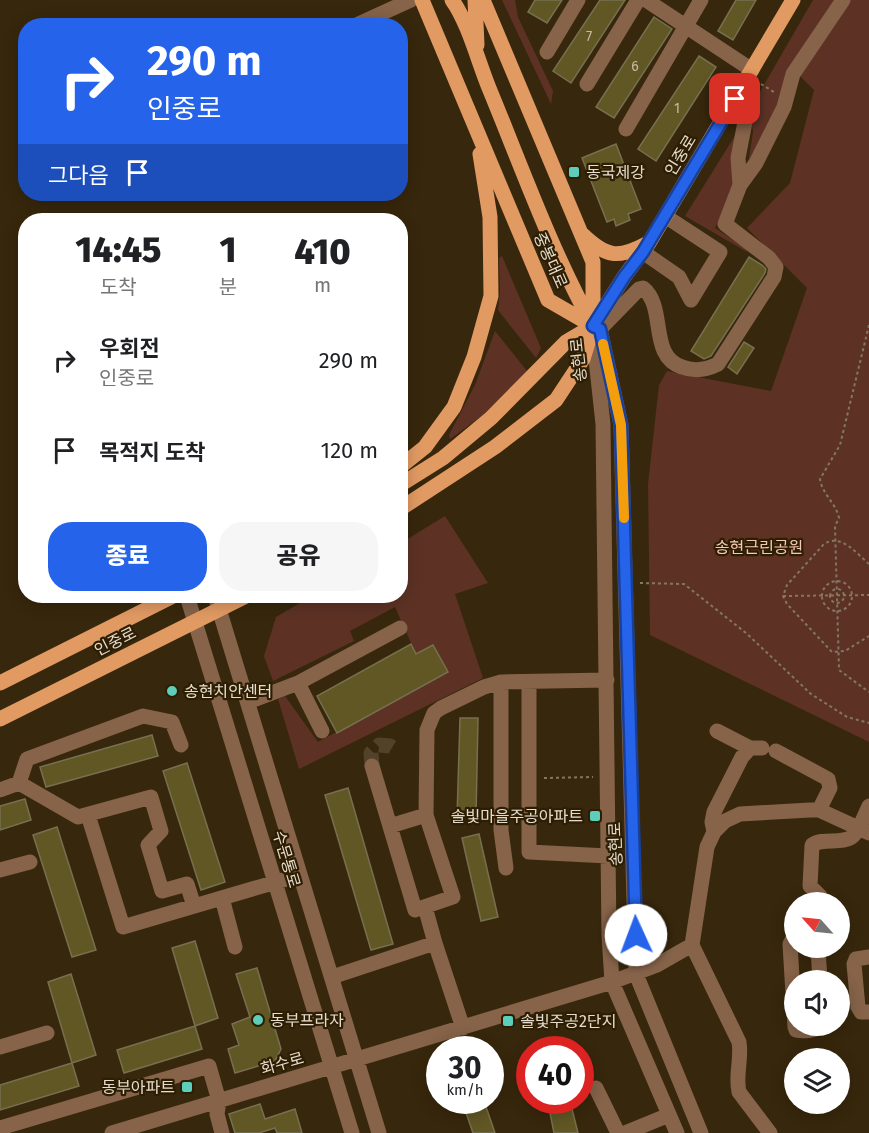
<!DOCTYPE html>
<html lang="ko">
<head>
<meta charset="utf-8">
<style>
	:root { --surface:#fff; --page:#f6f6f6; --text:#202124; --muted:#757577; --accent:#2563eb }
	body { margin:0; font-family:"Fira Sans","Noto Sans KR",sans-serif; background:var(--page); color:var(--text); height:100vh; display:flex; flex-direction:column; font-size:22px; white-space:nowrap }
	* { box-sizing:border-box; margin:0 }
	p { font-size:20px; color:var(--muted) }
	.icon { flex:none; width:33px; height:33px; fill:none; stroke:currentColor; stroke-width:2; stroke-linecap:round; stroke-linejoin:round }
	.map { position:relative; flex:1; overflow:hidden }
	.details { position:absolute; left:18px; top:213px; width:390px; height:390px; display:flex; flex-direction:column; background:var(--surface); border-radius:24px; box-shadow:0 3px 15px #0003 }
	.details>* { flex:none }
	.banner { position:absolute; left:18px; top:18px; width:390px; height:183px; border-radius:24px; box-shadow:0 3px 15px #0003; background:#2563eb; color:#fff; overflow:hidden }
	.needle { width:39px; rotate:297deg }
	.buttons { position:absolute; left:784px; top:892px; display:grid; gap:12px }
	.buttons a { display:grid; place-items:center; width:66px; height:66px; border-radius:50%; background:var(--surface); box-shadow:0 3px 15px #0003; font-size:30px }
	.speed { position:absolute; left:426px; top:1036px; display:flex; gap:12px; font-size:30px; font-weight:700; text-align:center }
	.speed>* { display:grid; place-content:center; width:78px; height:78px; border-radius:50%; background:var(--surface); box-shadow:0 3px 15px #0003; line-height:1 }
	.speed small { font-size:15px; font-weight:400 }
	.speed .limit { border:9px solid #d22; background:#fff; color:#111 }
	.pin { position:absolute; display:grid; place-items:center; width:51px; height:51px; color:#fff; margin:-26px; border-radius:12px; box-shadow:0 3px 9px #0006 }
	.me { position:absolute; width:66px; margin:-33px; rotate:358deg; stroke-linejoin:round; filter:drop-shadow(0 0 4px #0008) }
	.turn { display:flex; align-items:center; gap:21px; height:126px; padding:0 30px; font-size:27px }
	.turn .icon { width:78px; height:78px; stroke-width:2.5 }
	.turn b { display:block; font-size:42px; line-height:51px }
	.then { display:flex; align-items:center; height:57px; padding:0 30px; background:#0003; gap:12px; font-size:22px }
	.eta { display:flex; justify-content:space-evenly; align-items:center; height:102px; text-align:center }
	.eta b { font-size:36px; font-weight:800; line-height:42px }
	.button { display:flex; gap:12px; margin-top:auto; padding:12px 30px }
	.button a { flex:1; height:69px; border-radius:24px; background:var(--accent); color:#fff; font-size:24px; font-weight:800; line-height:69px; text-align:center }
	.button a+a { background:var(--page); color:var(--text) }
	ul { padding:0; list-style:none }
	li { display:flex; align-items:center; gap:18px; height:90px; padding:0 30px }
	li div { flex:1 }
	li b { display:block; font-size:22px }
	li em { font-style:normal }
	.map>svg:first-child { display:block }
	.green { fill:#5d3225 }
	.building { fill:#615724; stroke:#767050; stroke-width:1.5 }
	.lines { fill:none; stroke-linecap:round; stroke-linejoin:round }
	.minor-tunnel { stroke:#514229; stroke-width:15; stroke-dasharray:15 8; stroke-linecap:butt }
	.path { stroke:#847761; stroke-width:2; stroke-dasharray:3 3; stroke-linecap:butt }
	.minor { stroke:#866349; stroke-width:15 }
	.major { stroke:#e29a63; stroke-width:15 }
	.route-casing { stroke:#184099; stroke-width:15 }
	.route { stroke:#2563eb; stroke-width:10 }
	.slow { stroke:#f59e0b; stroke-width:10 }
	.poi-dot { fill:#5dceb9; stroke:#2d1e03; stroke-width:2 }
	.labels { text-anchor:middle; stroke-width:4.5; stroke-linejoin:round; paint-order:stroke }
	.number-label { font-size:14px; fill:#c5bba3 }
	.street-label { font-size:16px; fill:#e6dccd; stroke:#2d1e03 }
	.poi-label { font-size:16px; fill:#e6dccd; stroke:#2d1e03; text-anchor:start }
	.park-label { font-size:16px; fill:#f8c6b6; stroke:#2d1e03 }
</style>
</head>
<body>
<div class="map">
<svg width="869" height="1133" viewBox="0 0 869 1133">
	<rect width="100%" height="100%" fill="#37270c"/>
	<path class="green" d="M502,0H515L518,17L553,91L551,104Z
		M813,0H838L785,89L748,165L753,132L750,109Z
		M850,0H869V742L650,635L648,484L659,385L667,371L771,391L807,288L747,228L790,183L814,90L799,75Z
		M741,126L736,180L715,228L746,248L747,252L685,216Z
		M502,256L538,341L541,348L536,358L498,310L500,292L499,258Z
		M495,331L527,371L486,413L450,439L449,435L475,385Z
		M445,516L488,583L455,594L483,678L299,769L278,699L285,696L318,742L448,672L433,645L416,654L395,607L350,631L354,641L273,681L264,656L276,617L312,596H400L401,543Z"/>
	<path class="building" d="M535,0H562L547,23L528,12Z
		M600,0H625L571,83L553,71Z
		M736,0H756L733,40L718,31Z
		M654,17L672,29L614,118L596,107Z
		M699,56L716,67L656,161L638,149Z
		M616,144L641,209L628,214L630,220L616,226L614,219L607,222L582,158Z
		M749,257L762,265L766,269L765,273L711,356L704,359L691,351Z
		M744,342L754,348L737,374L728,367Z
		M411,644L416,654L433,645L448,672L337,733L317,696Z
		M460,718H478L476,817H457Z
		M152,735L158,756L46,787L40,767Z
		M187,763L225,882L201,890L163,771Z
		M348,788L393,944L371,950L325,795Z
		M25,799L31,820L0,830V806Z
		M57,827L96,950L72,957L33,835Z
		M479,834L498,917L481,921L462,838Z
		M195,941L218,1018L195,1026L172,948Z
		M257,968L281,1049L275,1061L235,1073L228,1049L239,1045L232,1024L250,1017L236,974Z
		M71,974L96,1055L72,1063L48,982Z
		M195,1026L202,1049L124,1073L117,1050Z
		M72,1063L79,1086L0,1110V1085Z
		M462,1101H484L495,1133H473Z
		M555,1101H570L578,1133H554L548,1103Z
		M260,1104L265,1119L295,1109L302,1133H277L275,1128L259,1133H235L229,1114Z"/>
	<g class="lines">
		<path class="minor-tunnel" d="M372,766L371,753L379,745L390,746L398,751"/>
		<path class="path" d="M761,84L774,92
			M869,325L840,445L820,479C822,494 836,503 839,518L835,526L839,670L869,692
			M869,564C856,553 841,533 824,544L787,585L783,596L787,604L832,652L845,651L869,636
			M822 596a15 15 0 1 1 30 0a15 15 0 1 1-30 0Z
			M640,583L684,584L746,633L811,694L847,717L869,723
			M830 596a7 7 0 1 1 14 0a7 7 0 1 1-14 0Z
			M783,596L869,595
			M544,778L593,777"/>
		<path class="minor" d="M646,0L752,70
			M354,26L411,0
			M547,52L578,0
			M587,84L638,0
			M735,99L746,107L745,122L738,158L740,185
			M626,129L701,0
			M643,252L679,277L691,300L720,252L665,216
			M593,326L600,329L621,425L636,974L701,1133
			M600,329L639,289L643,288C667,307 648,356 682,367C695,372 706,370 718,364L774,277L776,267L769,258L725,224L740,185L756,163L784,107L793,74L843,0
			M593,332L603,424L609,935L612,982L677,1133
			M187,596L352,1133
			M215,596L379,1133
			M501,682V830L506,868
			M529,682V852L608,856
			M298,683L322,731
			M248,702L298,683L400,628
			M717,731L750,748
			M776,751L828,779L830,788L819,810
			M372,766L415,910L453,897L426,815L427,730L434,713L441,708L484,687L501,682L607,680
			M19,783L27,759L143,716L172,722L181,745
			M0,790L19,783L78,817L151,797L161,831L148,845L162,891L187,884L194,906
			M88,815L123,927L300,875
			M390,826L426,815
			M714,832L712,822L714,812L742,757L750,748H762
			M0,870L30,862
			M222,898L235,947
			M822,903L820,896L810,886L812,845C823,837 843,845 853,836C860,829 865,814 869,806
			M425,907L435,943
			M795,939L792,940L790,944L795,1027L796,1030C804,1032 816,1030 822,1026
			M818,948L820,981
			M869,957L856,959L854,964L858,1007L861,1012H869
			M332,977L435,943L463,1028
			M0,1047L47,1033
			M596,1088L618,1133
			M0,1128L209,1066L219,1101L217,1114L222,1133
			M112,1133L612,982L657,965L692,945
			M625,1133L669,1115
			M770,1133L739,1092C735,1075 742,1059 739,1042L692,945L707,847L714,832L725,821L740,814L810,810H819L869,833"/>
		<path class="major" d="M422,0L548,300L593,326
			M452,0C468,22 478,61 489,88C522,168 551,250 593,326
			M475,0L477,45
			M483,0L593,262V323
			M583,235C606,257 618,259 646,244
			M400,467L425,447L454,407L474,357L491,296L490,217L480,154
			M400,485L443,458L491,418L566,342L593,326
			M400,509L495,447L556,400L583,359L593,326L624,277L649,243L793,0
			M0,683L173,596
			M0,719L246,596"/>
	</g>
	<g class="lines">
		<g class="route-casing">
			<path id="route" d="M636,935L621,425L600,329L593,326L624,277L643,252L735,99"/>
		</g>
		<use href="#route" class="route"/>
		<path class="slow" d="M603,344L621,425L624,518"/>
	</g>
	<g class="poi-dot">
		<rect x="568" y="166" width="12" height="12" rx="3"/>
		<circle cx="172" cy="691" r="6"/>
		<rect x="589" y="810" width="12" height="12" rx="3"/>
		<circle cx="258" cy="1020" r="6"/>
		<rect x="502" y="1015" width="12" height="12" rx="3"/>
		<rect x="181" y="1081" width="12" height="12" rx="3"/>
	</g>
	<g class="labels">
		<g class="number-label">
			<text x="589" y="41">7</text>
			<text x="635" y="71">6</text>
			<text x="677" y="113">1</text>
		</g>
		<g class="street-label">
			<text transform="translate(680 155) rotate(-59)" y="6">인중로</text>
			<text transform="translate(551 260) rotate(66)" y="6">중봉대로</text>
			<text transform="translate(578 360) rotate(-96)" y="6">송현로</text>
			<text transform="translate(115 641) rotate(-27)" y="6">인중로</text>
			<text transform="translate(615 844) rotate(-92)" y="6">송현로</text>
			<text transform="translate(287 859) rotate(73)" y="6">수문통로</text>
			<text transform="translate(282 1063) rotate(-16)" y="6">화수로</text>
		</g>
		<g class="poi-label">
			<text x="586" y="178">동국제강</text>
			<text x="184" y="697">송현치안센터</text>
			<text x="583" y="822" text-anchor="end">솔빛마을주공아파트</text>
			<text x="270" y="1026">동부프라자</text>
			<text x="520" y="1027">솔빛주공2단지</text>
			<text x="175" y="1093" text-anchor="end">동부아파트</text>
		</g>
		<g class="park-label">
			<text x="759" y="553">송현근린공원</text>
		</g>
	</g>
</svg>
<div class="buttons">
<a><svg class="needle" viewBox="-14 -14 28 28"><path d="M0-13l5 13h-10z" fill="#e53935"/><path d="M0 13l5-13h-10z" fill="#757577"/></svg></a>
<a><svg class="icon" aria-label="sound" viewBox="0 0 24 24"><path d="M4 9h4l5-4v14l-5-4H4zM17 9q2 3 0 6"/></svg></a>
<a><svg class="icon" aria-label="layers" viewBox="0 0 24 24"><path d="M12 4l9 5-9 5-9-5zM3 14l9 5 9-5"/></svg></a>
</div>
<div class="speed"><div>30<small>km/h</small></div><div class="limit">40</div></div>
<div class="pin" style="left:735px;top:99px;background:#d93025"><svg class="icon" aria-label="arrive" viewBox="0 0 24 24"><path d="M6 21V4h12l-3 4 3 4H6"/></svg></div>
<svg class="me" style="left:636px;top:935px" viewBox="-20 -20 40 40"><circle r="19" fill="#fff"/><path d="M0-13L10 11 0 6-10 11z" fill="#2563eb"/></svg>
<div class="banner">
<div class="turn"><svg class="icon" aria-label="right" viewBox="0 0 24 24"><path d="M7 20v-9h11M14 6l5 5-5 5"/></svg><div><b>290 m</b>인중로</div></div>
<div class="then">그다음<svg class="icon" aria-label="arrive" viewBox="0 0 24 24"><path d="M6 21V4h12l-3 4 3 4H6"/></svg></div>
</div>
<section class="details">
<div class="eta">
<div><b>14:45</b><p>도착</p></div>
<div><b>1</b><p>분</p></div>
<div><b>410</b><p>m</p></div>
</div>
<ul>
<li><svg class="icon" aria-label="right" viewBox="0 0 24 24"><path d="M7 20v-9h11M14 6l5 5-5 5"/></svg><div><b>우회전</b><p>인중로</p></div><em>290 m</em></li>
<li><svg class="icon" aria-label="arrive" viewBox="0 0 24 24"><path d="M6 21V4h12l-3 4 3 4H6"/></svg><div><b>목적지 도착</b></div><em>120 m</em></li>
</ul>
<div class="button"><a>종료</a><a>공유</a></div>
</section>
</div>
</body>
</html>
